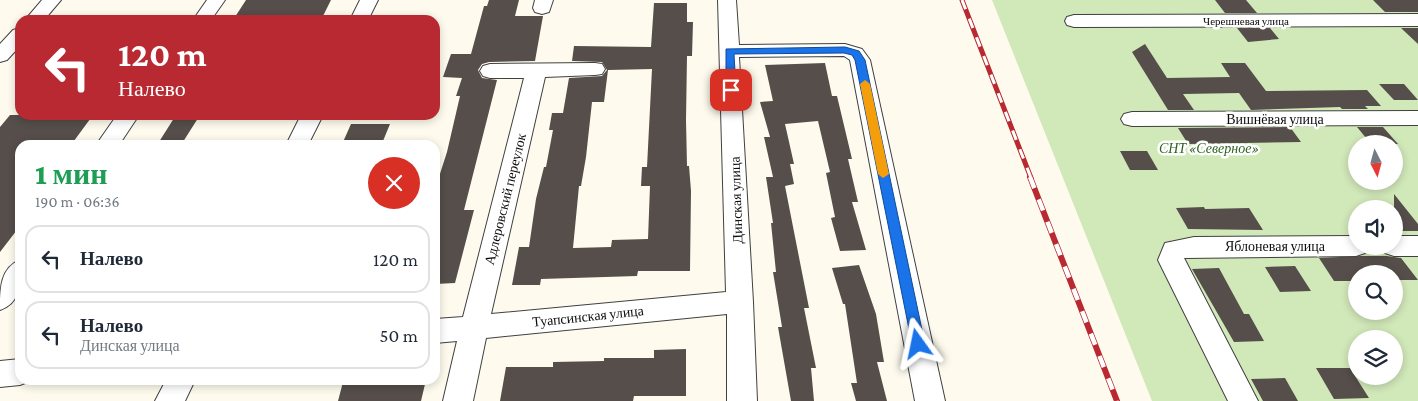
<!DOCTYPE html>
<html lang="ru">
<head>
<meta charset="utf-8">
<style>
	:root { --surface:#fff; --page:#f2f2f3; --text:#1f2937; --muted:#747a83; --line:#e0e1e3 }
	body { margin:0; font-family:"Crimson Pro",serif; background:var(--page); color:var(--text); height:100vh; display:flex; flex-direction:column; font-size:19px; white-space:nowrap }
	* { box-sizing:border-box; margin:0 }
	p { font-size:16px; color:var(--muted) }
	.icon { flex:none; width:28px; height:28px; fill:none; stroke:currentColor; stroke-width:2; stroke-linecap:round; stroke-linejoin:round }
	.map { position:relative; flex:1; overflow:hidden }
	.side { position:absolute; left:15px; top:140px; width:425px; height:245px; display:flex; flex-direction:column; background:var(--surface); border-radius:15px; box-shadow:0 2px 8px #0003 }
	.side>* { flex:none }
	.top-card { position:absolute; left:15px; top:15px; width:425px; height:105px; border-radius:15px; box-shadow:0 2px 8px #0003; background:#b92931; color:#fff; overflow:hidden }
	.needle { width:32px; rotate:174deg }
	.controls { position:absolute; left:1348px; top:135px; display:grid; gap:10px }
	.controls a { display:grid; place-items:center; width:55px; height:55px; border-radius:50%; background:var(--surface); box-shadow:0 2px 8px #0003; font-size:25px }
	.pin { position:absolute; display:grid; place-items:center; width:42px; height:42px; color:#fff; margin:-21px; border-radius:10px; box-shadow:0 2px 8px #0006 }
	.me { position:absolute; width:55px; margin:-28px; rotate:348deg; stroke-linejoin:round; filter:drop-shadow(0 0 4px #0008) }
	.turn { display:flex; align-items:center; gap:18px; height:105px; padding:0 20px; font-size:22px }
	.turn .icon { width:65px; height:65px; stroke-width:2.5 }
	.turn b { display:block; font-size:35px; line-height:42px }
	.round { display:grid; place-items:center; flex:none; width:52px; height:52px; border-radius:26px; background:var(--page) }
	.head { display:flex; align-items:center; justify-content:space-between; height:85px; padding:0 20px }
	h1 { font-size:30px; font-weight:800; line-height:38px; color:#1e9e55 }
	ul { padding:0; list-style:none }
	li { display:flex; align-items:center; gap:15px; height:68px; margin:0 10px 8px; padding:0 10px; border:2px solid var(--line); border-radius:15px }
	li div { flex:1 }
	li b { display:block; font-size:19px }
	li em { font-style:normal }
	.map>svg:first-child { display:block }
	.green { fill:#d1e8b9; fill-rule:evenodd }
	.building { fill:#554e4a; fill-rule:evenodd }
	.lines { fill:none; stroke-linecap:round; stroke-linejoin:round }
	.minor-casing { stroke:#404040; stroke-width:2 }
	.minor { fill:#fff; fill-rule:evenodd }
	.rail-far1-casing { stroke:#b92931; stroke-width:5 }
	.rail-casing { stroke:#b92931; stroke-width:6 }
	.rail-far1 { stroke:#fff; stroke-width:3; stroke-dasharray:10; stroke-linecap:butt }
	.rail { stroke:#fff; stroke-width:4.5; stroke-dasharray:12; stroke-linecap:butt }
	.route { fill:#1a73e8; stroke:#114b97 }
	.slow { fill:#f59e0b }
	.labels { text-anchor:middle; stroke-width:5; stroke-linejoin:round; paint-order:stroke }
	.far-street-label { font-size:11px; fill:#0d0d0d; stroke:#fff }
	.street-label { font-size:14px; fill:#0d0d0d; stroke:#fff }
	.park-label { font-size:14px; font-style:italic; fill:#2e631f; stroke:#fff }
</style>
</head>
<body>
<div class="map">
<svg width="1418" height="401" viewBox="0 0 1418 401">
	<rect width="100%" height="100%" fill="#fefbee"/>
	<path class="green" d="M992,0H1418V401H1152ZM1356,144H1394V181H1356ZM1356,209H1394V246H1356ZM1356,274H1394V311H1356ZM1356,339H1394V376H1356Z"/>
	<path class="building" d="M246,0H331L321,20H233Z
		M489,0H519L515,16H543L535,61L489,62L482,64L478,70L482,78L497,80L464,210H474L455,283L435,284V251L440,231H435V180H438L447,152L460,96H456L462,78L443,77L451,54H471L484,6H487Z
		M1215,0H1246L1257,13H1225Z
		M1373,0H1418V12H1385Z
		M654,3H687V22H693L692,56H687L686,120L687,166H689L691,191L690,271H638L637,276L541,279L540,285H512L519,247H529L536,199L544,167H546L553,130H549L552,113H563L569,78L602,76L607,70L602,62L572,61L574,46L651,47ZM652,69L647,167H642L641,186H650L648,239L612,240L611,247L573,248L579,186H581L586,157L592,102H604L608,70Z
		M1237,28H1270L1279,39L1248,42Z
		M1401,28H1418V44Z
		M1145,44L1167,78L1230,77L1221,63H1245L1266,91L1367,90L1381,106H1365L1368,109H1342L1340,107L1251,110L1239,93L1183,94L1194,110H1168L1132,52Z
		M825,63L832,96H837L852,159H848L858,202H852L866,250L840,251L831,218L835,217L826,173L830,172L818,121L785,124L794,164H790L794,184L785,186L809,308H804L816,368H811L814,401H791L778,327H782L773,272H776L771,223H773L766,177H773L764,137H770L760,102L773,101L765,65Z
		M1379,84H1404L1418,100H1394Z
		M10,115H93L71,145H20V226L0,252V127Z
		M176,115H200L181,145H157Z
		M351,124H390L383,141L343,142Z
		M1290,127L1301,142L1188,144L1178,128Z
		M1357,127H1383L1398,144H1371Z
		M1120,151H1147L1158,170H1130Z
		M1394,194L1418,224V231H1394Z
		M1204,207L1205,209L1249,208L1263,230L1188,229L1176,208Z
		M1361,256H1387L1401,258L1418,280H1394V274H1356V281H1334L1319,258Z
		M859,265L876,314L884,362H877L887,401H856L851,383H857L845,304H843L832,268Z
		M1295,266L1311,291L1280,292L1265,267Z
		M1219,268L1244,314H1249L1264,341L1234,342L1192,269Z
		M686,349V396H634L633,401H500L506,367H553V362L604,361V358H654V350Z
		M1316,368H1350L1369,398L1334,399Z
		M1285,378L1298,401H1263L1251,379Z
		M395,380H426L421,401H338L343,382Z"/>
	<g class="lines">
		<g class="minor-casing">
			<path id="minor" d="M42,0H61L44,20H25Z
				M207,0H225L211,20H193Z
				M360,0H378L368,20H350Z
				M535,0H553L549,12L542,14L535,12L533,8Z
				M718,0H736L739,45L845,44L862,49L870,60L945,401H915L850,60L844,56L739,57L753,302L757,401H727V314L486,338L473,401H443L457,341L435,343V319L463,317L524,78H490L483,76L480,71L483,66L490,64L595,63L602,64L605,69L602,74L595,75L545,77L491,314L726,292Z
				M1418,14V26L1074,27L1067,25L1065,21L1067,17L1074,15Z
				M20,28V46L7,60L0,62V44L13,30Z
				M1418,111V125L1132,126L1124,124L1121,119L1124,114L1132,112Z
				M117,115H139L119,145H96Z
				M301,115H323L308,145H286Z
				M1356,236V246H1368L1365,253L1356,256L1184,258L1258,401H1228L1158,260L1165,243L1194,237Z
				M1394,236H1418V256H1394L1385,253L1382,246H1394Z
				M20,260C20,280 23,302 0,310C0,289 0,268 20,260Z
				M20,359V380L30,381L20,385L0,387V361Z
				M166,380H195L185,401H155Z"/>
		</g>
		<use href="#minor" class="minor"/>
		<g class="rail-far1-casing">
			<path id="rail-far1" d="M962,0L1031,178"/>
		</g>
		<g class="rail-casing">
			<path id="rail" d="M1030,177L1117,401"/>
		</g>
		<use href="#rail-far1" class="rail-far1"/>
		<use href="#rail" class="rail"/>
	</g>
	<path class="route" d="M845,47L859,51L865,60L925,344L923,348L918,350L913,348L912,344L855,60L852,55L844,53L734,54L736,90L731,93L726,90V49Z"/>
	<path class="slow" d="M865,80L870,84L889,174L883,178L878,174L860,84Z"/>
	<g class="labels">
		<g class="far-street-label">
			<text x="1246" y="25">Черешневая улица</text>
		</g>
		<g class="street-label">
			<text x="1275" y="124">Вишнёвая улица</text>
			<text transform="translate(505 199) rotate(-76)" y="5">Адлеровский переулок</text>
			<text transform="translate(736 200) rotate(-92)" y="5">Динская улица</text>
			<text x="1275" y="251">Яблоневая улица</text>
			<text transform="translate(588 316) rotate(-6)" y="5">Туапсинская улица</text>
		</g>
		<g class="park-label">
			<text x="1209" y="153">СНТ «Северное»</text>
		</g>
	</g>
</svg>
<div class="controls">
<a><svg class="needle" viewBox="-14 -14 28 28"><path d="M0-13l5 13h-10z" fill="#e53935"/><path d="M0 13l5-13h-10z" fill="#747a83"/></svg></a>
<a><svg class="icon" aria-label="sound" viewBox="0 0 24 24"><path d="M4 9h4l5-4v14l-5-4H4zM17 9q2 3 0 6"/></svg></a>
<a><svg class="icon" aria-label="search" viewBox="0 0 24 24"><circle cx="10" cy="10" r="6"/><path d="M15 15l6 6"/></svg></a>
<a><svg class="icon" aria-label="layers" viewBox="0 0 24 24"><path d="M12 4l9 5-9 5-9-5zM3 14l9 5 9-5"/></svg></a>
</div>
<div class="pin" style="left:731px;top:90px;background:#d93025"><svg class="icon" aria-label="arrive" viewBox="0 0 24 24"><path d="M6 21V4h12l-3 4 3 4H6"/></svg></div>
<svg class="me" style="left:918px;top:344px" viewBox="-20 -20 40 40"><path d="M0-17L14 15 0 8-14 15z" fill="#1a73e8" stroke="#fff" stroke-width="4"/></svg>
<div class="top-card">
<div class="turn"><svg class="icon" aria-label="left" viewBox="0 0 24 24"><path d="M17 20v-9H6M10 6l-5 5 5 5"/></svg><div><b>120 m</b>Налево</div></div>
</div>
<section class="side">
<div class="head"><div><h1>1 мин</h1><p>190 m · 06:36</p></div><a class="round" style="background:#d93025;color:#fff"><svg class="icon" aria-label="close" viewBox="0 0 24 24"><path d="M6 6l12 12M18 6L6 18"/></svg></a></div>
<ul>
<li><svg class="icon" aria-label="left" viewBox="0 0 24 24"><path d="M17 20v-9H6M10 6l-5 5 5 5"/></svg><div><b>Налево</b></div><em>120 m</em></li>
<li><svg class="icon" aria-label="left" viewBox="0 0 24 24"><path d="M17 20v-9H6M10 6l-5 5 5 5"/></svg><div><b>Налево</b><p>Динская улица</p></div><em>50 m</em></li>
</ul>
</section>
</div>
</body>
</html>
